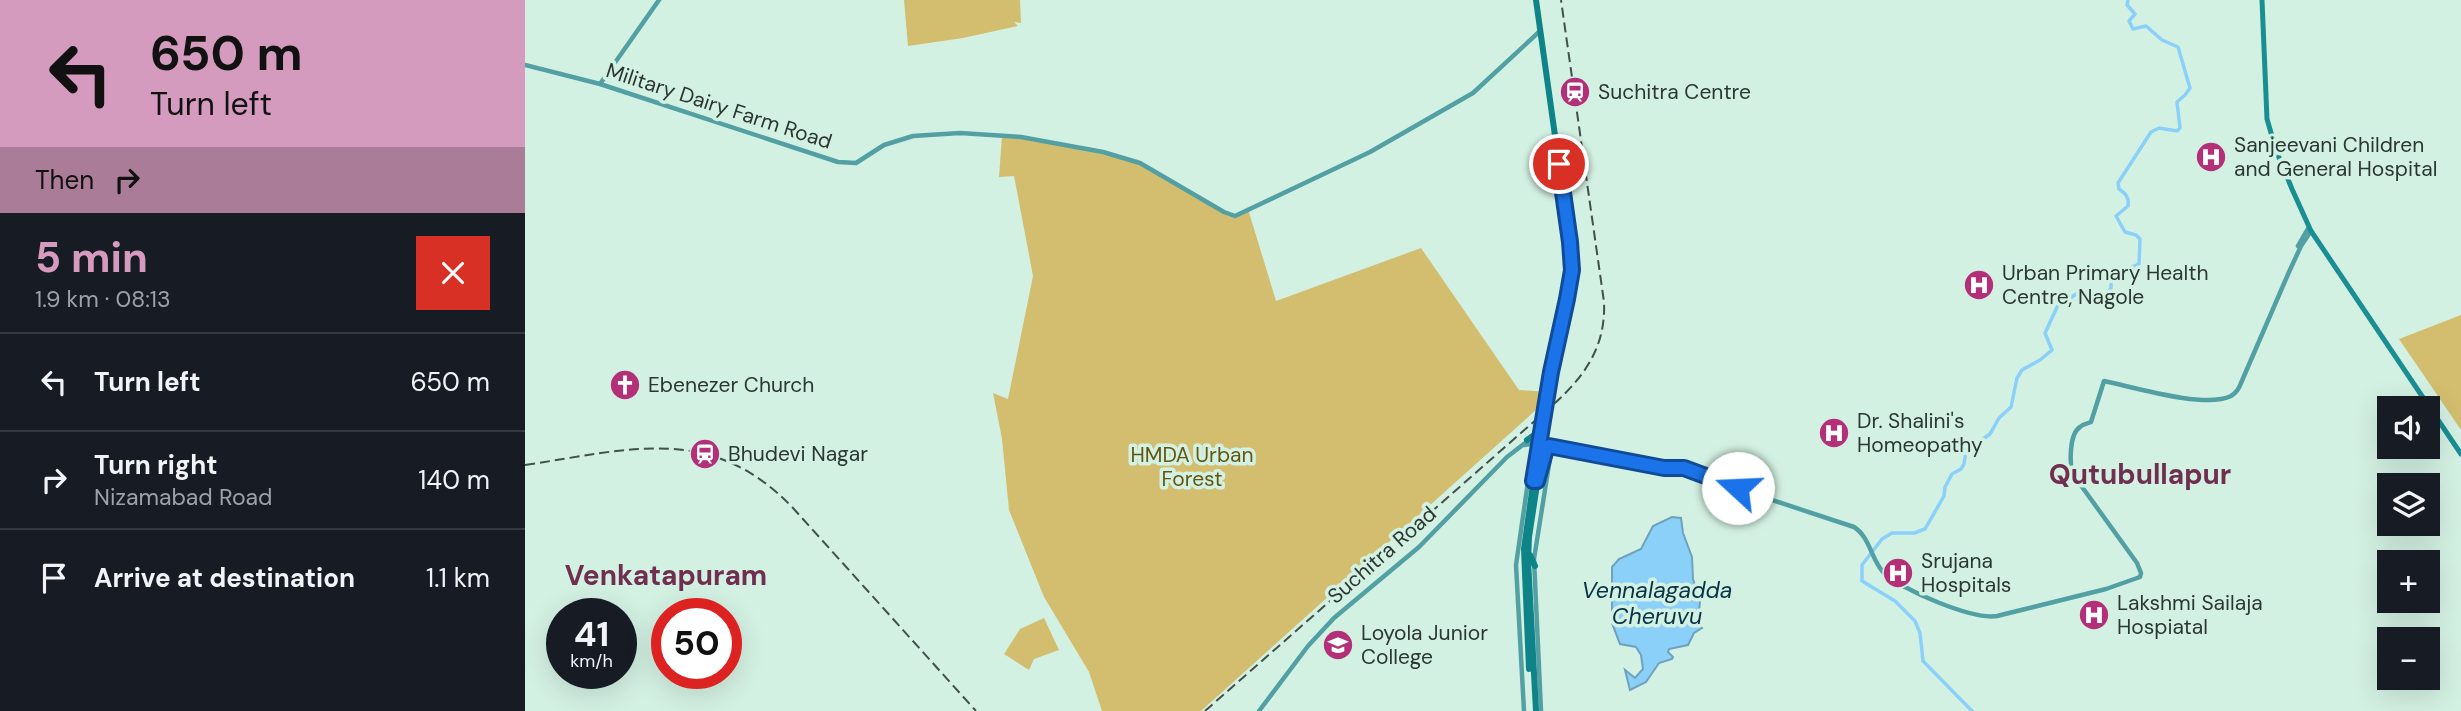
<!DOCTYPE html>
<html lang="en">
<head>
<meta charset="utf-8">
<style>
	:root { --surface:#171b24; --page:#242831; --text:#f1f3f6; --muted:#9ea1a6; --line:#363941; --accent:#d59bbe }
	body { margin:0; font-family:"DM Sans",sans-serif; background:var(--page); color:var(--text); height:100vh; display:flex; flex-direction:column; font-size:26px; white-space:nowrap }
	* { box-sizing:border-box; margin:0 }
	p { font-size:23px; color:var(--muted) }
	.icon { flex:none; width:38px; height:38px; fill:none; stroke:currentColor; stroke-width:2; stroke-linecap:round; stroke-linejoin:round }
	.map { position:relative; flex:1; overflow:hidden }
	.sheet { display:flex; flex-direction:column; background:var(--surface); width:525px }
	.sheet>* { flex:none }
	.top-card { background:#d59bbe; color:#111; overflow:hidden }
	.controls { position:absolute; left:1852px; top:396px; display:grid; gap:14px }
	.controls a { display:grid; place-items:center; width:63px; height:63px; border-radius:0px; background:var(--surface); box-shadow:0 7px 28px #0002; font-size:35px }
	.speed { position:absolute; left:21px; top:598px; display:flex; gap:14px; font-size:35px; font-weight:700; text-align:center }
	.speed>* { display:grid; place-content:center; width:91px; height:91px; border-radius:50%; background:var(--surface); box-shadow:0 7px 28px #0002; line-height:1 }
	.speed small { font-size:18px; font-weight:400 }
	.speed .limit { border:10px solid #d22; background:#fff; color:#111 }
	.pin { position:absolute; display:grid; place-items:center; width:60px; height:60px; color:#fff; margin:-30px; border:4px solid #fff; border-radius:50%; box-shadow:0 2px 7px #0007 }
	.me { position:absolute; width:77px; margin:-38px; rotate:290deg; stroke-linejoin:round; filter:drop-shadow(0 0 5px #0008) }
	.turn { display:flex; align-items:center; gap:24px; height:147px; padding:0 35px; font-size:32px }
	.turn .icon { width:91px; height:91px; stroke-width:2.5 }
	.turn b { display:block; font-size:49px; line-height:60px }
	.then { display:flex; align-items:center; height:66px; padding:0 35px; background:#0003; gap:14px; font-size:26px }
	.round { display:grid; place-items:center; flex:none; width:74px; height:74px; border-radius:0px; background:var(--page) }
	.headline { display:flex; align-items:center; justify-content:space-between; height:119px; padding:0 35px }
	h1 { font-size:42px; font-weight:700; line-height:52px; color:var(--accent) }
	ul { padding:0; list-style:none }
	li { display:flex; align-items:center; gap:21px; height:98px; padding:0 35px; border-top:2px solid var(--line) }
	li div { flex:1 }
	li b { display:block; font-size:26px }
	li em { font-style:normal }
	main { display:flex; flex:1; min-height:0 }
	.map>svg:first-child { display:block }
	.green { fill:#d3be6f }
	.water { fill:#8ad0f8; stroke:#6ea2bd; stroke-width:2 }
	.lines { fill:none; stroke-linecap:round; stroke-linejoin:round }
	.canal { stroke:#8ad0f8; stroke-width:3.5 }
	.secondary { stroke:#53a0a4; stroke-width:4.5 }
	.primary { stroke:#198e93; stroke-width:5 }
	.trunk { stroke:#0e8489; stroke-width:6 }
	.rail { stroke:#42504a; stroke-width:2; stroke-dasharray:10 5; stroke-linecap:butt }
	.trunk-bridge { stroke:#0e8489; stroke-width:6 }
	.route-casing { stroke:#114b97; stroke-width:18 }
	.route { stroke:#1a73e8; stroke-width:12 }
	.labels { text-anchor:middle; stroke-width:7; stroke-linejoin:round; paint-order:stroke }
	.poi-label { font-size:21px; fill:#2b3732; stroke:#d3f1e3; text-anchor:start }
	.street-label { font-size:21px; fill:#2b3732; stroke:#d3f1e3 }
	.park-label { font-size:21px; fill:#655511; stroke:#d3f1e3 }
	.water-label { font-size:23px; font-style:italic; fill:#083346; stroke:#d3f1e3 }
	.district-label { font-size:28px; font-weight:bold; fill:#702f4f; stroke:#d3f1e3 }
</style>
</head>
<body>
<main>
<section class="sheet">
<div class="top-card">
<div class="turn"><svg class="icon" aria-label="left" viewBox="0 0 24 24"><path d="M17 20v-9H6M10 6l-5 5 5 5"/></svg><div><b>650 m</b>Turn left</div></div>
<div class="then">Then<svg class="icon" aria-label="right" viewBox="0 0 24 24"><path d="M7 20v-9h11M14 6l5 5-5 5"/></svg></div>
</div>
<div class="headline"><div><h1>5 min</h1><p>1.9 km · 08:13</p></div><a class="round" style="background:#d93025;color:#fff"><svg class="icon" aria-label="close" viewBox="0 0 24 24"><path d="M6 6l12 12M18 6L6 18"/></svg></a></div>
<ul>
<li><svg class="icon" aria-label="left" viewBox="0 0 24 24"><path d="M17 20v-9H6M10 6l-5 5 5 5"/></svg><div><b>Turn left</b></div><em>650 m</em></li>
<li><svg class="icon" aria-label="right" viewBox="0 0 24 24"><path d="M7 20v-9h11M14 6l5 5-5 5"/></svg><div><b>Turn right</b><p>Nizamabad Road</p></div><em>140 m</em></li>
<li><svg class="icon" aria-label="arrive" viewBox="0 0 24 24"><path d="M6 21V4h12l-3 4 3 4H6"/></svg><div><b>Arrive at destination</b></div><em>1.1 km</em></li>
</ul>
</section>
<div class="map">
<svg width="1936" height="711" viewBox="0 0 1936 711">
	<rect width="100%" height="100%" fill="#d3f1e3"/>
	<path class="green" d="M379,0H495L496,23L489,22L493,26L438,38L383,46Z
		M477,136L529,142L618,164L704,215H712L723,209L751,301L896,248L994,390L1021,392L1012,409L676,711H577L564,672L519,597L484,510L477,439L468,393L483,399L508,276L489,176L474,177Z
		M1936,315V430L1874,339Z
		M519,618L534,650L509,659L504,670L479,654L495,629Z"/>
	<path class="water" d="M1147,517L1156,518L1158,533L1167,557L1168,579L1175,601L1173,623L1177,628L1169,633L1163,645L1144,649L1143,652L1148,657L1147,659L1134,663L1121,682L1105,690L1100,670L1110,678L1118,669L1116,655L1111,647L1095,644L1087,623V567L1094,559L1116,549L1128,526Z"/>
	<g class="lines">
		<path class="canal" d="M1447,711L1398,661L1395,633L1390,621L1370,601L1337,581V565L1357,539L1367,533H1389L1400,529L1419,496L1420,487L1427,474L1436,469L1439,464L1441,451L1465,434L1474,418L1486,407L1492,378L1497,370L1515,360L1527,350L1520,333L1534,303L1541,301L1557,290L1573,298L1580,297L1586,288V281L1594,272L1614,264L1615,239L1611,235L1600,232L1591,216L1603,206C1604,197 1601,194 1594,189L1593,183L1626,132L1634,128L1652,131L1655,128L1652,102L1660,95L1665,88L1653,47L1637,40L1621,26L1608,29L1604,21L1610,14L1602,5L1603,0"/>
		<path class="secondary" d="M0,65L75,84L313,162L331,163L359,145L388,136L435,133L496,137L578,152L615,163L699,212L710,216L845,152L948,93L1015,31
			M75,84L134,0
			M1773,246L1784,227
			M1019,441L1045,446
			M1020,453L1024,446L1139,468L1168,470
			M1166,469L1235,496L1329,527C1345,537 1346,559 1358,572C1376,590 1448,620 1472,616L1581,589L1615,577L1616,573L1612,563L1547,473C1545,462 1544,434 1555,427C1558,424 1562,424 1566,422L1579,381C1608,387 1680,409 1706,396C1711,393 1714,389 1716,383L1764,272L1776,246L1786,231
			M734,711L783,646L809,618L894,547L982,457L1004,440
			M999,711L991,565L1008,447L1006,444L999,445
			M1016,711L1009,559L1026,452"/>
		<path class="primary" d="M1737,0L1742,119L1751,150L1767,189L1786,231L1936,454"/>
		<path class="trunk" d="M1011,0L1047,257L1045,285L1021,397
			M1036,344L1045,307
			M1002,440L1015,431
			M1005,555L1010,566
			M1004,669L999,549L1017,420
			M1011,711L1003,560L1004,537L1022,419"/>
		<path class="rail" d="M0,465C103,450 186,422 268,508L451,711
			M680,711L1030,403C1061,375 1081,345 1079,302L1036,0"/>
		<path class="trunk-bridge" d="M1022,419L1028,382
			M1017,420L1021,397"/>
	</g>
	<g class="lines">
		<g class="route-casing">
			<path id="route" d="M1034,164L1045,242L1047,270L1042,299L1026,372L1008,481H1012L1021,449L1024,446L1139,468H1159L1213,488"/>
		</g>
		<use href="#route" class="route"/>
	</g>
	<defs>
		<g id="station-disc" transform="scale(1.575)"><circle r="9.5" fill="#b33079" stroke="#d3f1e3"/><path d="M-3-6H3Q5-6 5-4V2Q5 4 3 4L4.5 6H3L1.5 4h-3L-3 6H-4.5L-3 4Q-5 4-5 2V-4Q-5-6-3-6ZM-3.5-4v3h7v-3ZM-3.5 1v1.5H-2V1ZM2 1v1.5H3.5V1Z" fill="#fff"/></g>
		<g id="hospital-disc" transform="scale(1.575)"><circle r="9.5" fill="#b33079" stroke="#d3f1e3"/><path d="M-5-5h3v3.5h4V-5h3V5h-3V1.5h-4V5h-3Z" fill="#fff"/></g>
		<g id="church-disc" transform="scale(1.575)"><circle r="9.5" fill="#b33079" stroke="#d3f1e3"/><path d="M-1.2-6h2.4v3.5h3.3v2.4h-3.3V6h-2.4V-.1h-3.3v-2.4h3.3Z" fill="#fff"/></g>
		<g id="university-disc" transform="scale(1.575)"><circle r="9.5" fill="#b33079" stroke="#d3f1e3"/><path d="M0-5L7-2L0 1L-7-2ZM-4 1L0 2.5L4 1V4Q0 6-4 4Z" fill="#fff"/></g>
	</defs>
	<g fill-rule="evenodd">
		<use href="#station-disc" x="1050" y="92"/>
		<use href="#hospital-disc" x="1686" y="157"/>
		<use href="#hospital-disc" x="1454" y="285"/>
		<use href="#church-disc" x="100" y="385"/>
		<use href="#hospital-disc" x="1309" y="433"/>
		<use href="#station-disc" x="180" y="454"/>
		<use href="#hospital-disc" x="1373" y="573"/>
		<use href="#hospital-disc" x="1569" y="615"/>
		<use href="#university-disc" x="813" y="645"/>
	</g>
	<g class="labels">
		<g class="poi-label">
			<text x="1073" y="99">Suchitra Centre</text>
			<text x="1709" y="152">Sanjeevani Children<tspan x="1709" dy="24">and General Hospital</tspan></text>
			<text x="1477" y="280">Urban Primary Health<tspan x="1477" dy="24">Centre, Nagole</tspan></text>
			<text x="123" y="392">Ebenezer Church</text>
			<text x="1332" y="428">Dr. Shalini's<tspan x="1332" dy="24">Homeopathy</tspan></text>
			<text x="203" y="461">Bhudevi Nagar</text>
			<text x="1396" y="568">Srujana<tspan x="1396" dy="24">Hospitals</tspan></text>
			<text x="1592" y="610">Lakshmi Sailaja<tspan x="1592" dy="24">Hospiatal</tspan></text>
			<text x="836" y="640">Loyola Junior<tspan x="836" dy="24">College</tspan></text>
		</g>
		<g class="street-label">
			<text transform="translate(194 106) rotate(18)" y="7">Military Dairy Farm Road</text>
			<text transform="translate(857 555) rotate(-41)" y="7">Suchitra Road</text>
		</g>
		<g class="park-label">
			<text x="667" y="462">HMDA Urban<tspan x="667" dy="24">Forest</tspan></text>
		</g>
		<g class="water-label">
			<text x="1132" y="598">Vennalagadda<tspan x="1132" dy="26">Cheruvu</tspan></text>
		</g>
		<g class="district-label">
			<text x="1615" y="484">Qutubullapur</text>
			<text x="141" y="585">Venkatapuram</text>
		</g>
	</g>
</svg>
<div class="controls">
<a><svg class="icon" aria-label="sound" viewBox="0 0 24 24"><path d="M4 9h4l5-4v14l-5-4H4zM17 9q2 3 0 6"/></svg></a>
<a><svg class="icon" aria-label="layers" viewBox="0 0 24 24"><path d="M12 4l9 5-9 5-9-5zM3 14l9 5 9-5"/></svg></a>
<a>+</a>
<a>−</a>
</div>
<div class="speed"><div>41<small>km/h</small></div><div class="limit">50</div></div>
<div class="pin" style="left:1034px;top:164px;background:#d93025"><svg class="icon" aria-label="arrive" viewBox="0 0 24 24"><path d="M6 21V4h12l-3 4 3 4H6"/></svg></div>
<svg class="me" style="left:1213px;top:488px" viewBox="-20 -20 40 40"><circle r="19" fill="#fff"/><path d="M0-13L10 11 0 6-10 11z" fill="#1a73e8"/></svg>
</div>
</main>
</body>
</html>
